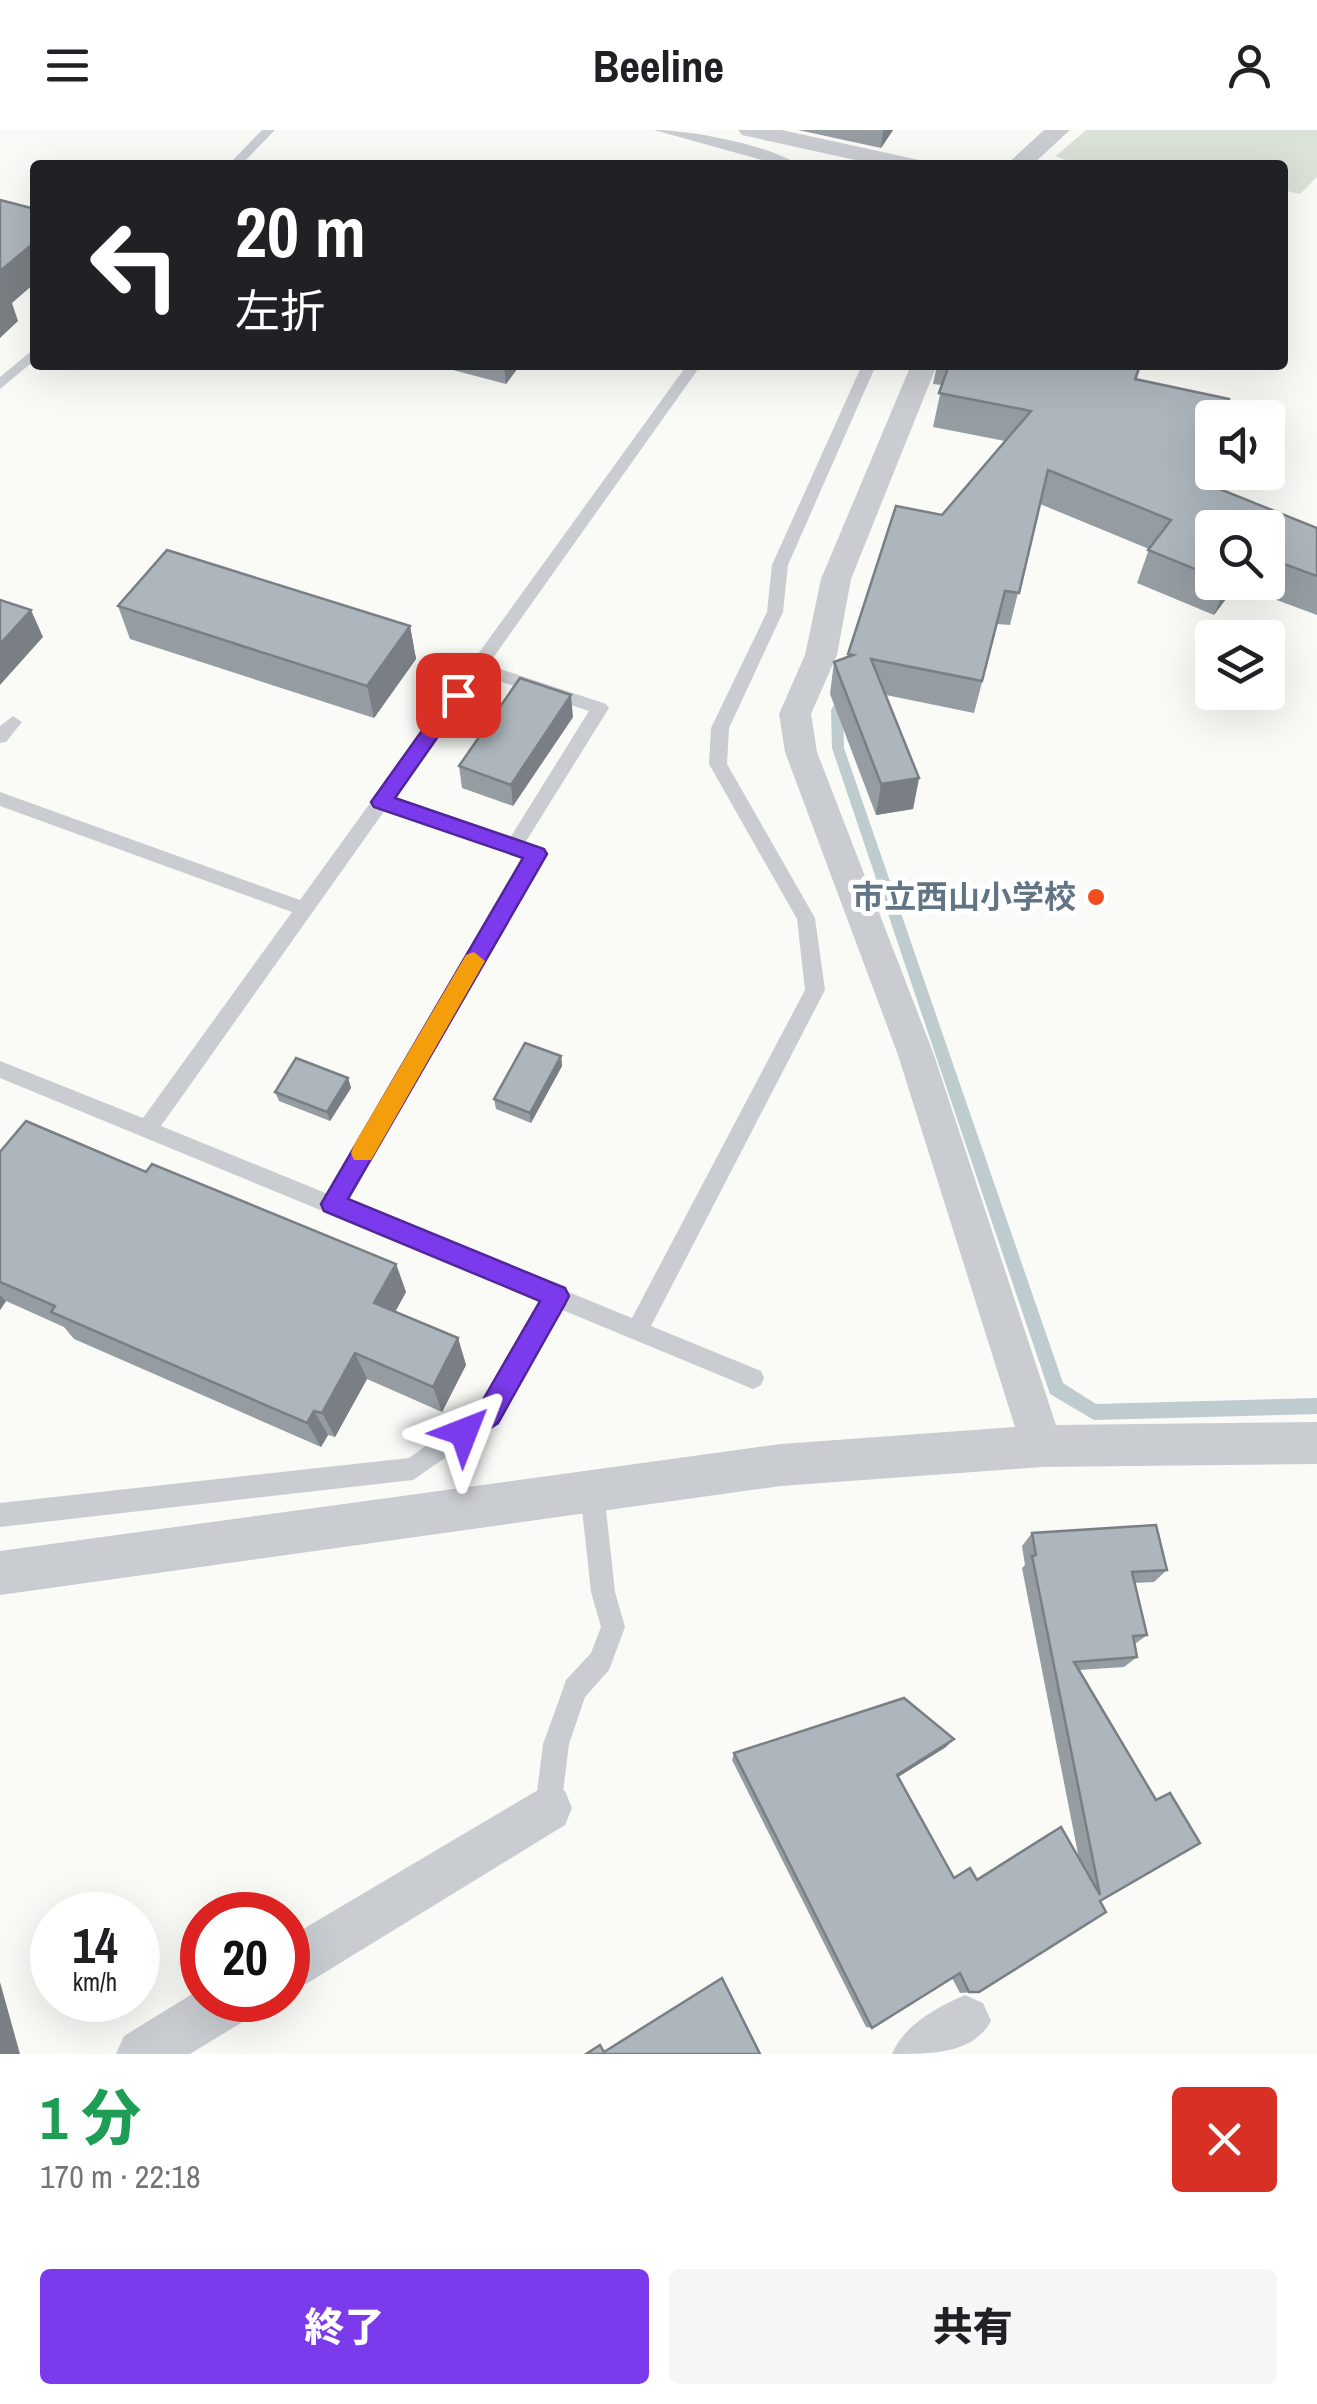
<!DOCTYPE html>
<html lang="ja">
<head>
<meta charset="utf-8">
<style>
	:root { --surface:#fff; --page:#f6f6f6; --text:#202124; --muted:#757577; --accent:#7c3aed }
	body { margin:0; font-family:"Archivo Narrow","Noto Sans JP",sans-serif; background:var(--page); color:var(--text); height:100vh; display:flex; flex-direction:column; font-size:38px; white-space:nowrap }
	* { box-sizing:border-box; margin:0 }
	p { font-size:32px; color:var(--muted) }
	.icon { flex:none; width:55px; height:55px; fill:none; stroke:currentColor; stroke-width:2; stroke-linecap:round; stroke-linejoin:round }
	.map { position:relative; height:1924px; overflow:hidden }
	.side { display:flex; flex-direction:column; background:var(--surface); flex:1 }
	.side>* { flex:none }
	.top-card { position:absolute; left:30px; top:30px; width:1258px; height:210px; border-radius:10px; box-shadow:0 10px 40px #0002; background:#202124; color:#fff; overflow:hidden }
	.tools { position:absolute; left:1195px; top:270px; display:grid; gap:20px }
	.tools a { display:grid; place-items:center; width:90px; height:90px; border-radius:10px; background:var(--surface); box-shadow:0 10px 40px #0002; font-size:50px }
	.speed { position:absolute; left:30px; top:1762px; display:flex; gap:20px; font-size:50px; font-weight:700; text-align:center }
	.speed>* { display:grid; place-content:center; width:130px; height:130px; border-radius:50%; background:var(--surface); box-shadow:0 10px 40px #0002; line-height:1 }
	.speed small { font-size:25px; font-weight:400 }
	.speed .limit { border:15px solid #d22; background:#fff; color:#111 }
	.pin { position:absolute; display:grid; place-items:center; width:85px; height:85px; color:#fff; margin:-42px; border-radius:20px; box-shadow:0 5px 15px #0006 }
	.me { position:absolute; width:110px; margin:-55px; rotate:45deg; stroke-linejoin:round; filter:drop-shadow(0 0 8px #0008) }
	.turn { display:flex; align-items:center; gap:35px; height:210px; padding:0 40px; font-size:45px }
	.turn .icon { width:130px; height:130px; stroke-width:2.5 }
	.turn b { display:block; font-size:70px; line-height:85px }
	.round { display:grid; place-items:center; flex:none; width:105px; height:105px; border-radius:10px; background:var(--page) }
	.head { display:flex; align-items:center; justify-content:space-between; height:170px; padding:0 40px }
	h1 { font-size:60px; font-weight:800; line-height:75px; color:#1e9e55 }
	.cta { display:flex; gap:20px; margin-top:auto; padding:20px 40px }
	.cta a { flex:1; height:115px; border-radius:10px; background:var(--accent); color:#fff; font-size:40px; font-weight:800; line-height:115px; text-align:center }
	.cta a+a { background:var(--page); color:var(--text) }
	header { display:flex; justify-content:space-between; align-items:center; height:130px; padding:0 40px; background:var(--surface); font-size:45px; font-weight:800 }
	.map>svg:first-child { display:block }
	.green { fill:#dbe2d8 }
	.lines { fill:none; stroke-linecap:round; stroke-linejoin:round }
	.stream { fill:#becbcf; fill-rule:evenodd }
	.service { fill:#c9cdd1; fill-rule:evenodd }
	.minor { fill:#c9cdd1; fill-rule:evenodd }
	.wall { fill:#959da3; fill-rule:evenodd }
	.shaded-wall { fill:#797f84 }
	.building { fill:#adb6bd; stroke:#797f84; stroke-width:2.5 }
	.route { fill:#7c3aed; stroke:#51269a; stroke-width:2.5 }
	.slow { fill:#f59e0b }
	.poi-dot { fill:#f34f1e; stroke:#fff; stroke-width:4 }
	.labels { text-anchor:middle; stroke-width:10; stroke-linejoin:round; paint-order:stroke }
	.poi-label { font-size:32px; font-weight:bold; fill:#627585; stroke:#fff; text-anchor:end }
</style>
</head>
<body>
<header><svg class="icon" aria-label="menu" viewBox="0 0 24 24"><path d="M4 6h16M4 12h16M4 18h16"/></svg>Beeline<svg class="icon" aria-label="person" viewBox="0 0 24 24"><circle cx="12" cy="8" r="4"/><path d="M4 21q1-7 8-7t8 7"/></svg></header>
<div class="map">
<svg width="1317" height="1924" viewBox="0 0 1317 1924">
	<rect width="100%" height="100%" fill="#fafaf7"/>
	<path class="green" d="M1086,0H1317V47L1300,64L1283,60L1282,35H1076L1056,26Z"/>
	<g class="lines">
		<path class="stream" d="M846,559L852,564L843,580L844,618L1063,1253L1096,1274L1317,1268V1284L1094,1290L1050,1264L832,618L831,580L842,561Z"/>
		<path class="service" d="M262,0H275L241,35H228Z
			M654,0C691,0 769,15 799,35H780Z
			M35,218V230L0,259V247Z
			M687,235H701L488,535L606,574L609,578L525,713L542,719L545,724L542,729L346,1071L632,1188L805,860L797,789L709,634L711,598L767,482L772,435L862,235H876L788,435L783,482L729,598L727,634L815,788L825,860L651,1196L761,1241L764,1248L761,1255L753,1259L560,1179L497,1292L413,1350L0,1397V1373L409,1328L481,1276L541,1171L0,948V931L143,988L292,782L0,676V662L300,770ZM481,545L589,581L510,708L393,669ZM385,680L525,727L328,1064L161,996Z
			M13,586L22,592L6,612L0,613V596Z
			M592,1350L600,1353L604,1361L615,1462L625,1497L609,1540L585,1567L569,1614L561,1678L557,1687L548,1691L539,1687L535,1678L543,1614L563,1559L566,1550L591,1523L601,1497L591,1462L580,1361L584,1353Z"/>
		<path class="minor" d="M738,0H782L919,30L923,35H878L742,5Z
			M1044,0H1070L1032,35H1006Z
			M911,235H937L851,449L837,525L811,584L817,622L934,925L1056,1295L1317,1292V1334L1042,1337L781,1356L0,1465V1421L781,1314L1015,1297L898,925L785,622L779,584L805,525L821,449Z
			M548,1654L565,1661L572,1678L565,1695L306,1854L288,1861V1808Z
			M202,1858V1870H256L249,1888L190,1924H116L124,1906Z
			M965,1865L983,1873L991,1891C973,1924 932,1924 892,1924C904,1895 937,1877 965,1865Z"/>
	</g>
	<path class="wall" d="M798,0H893L881,18Z
		M434,235H520L506,254Z
		M937,235H1141L1137,249L1207,354L1317,398V485L1237,455L1214,485L1137,453L1149,419L1040,374L1010,495L997,494L974,583L886,565L919,648L913,679L876,685L830,564L834,532L848,527L896,376L942,385L1005,311L933,297L942,255L933,254ZM1212,398H1268V452H1212Z
		M118,476L410,496L416,529L374,588L130,509Z
		M573,587L513,676L462,658L459,636Z
		M561,926L562,936L531,993L496,979L494,969Z
		M348,948L351,958L330,991L279,971L275,962Z
		M0,1022L146,1042L396,1134L406,1162L395,1182L458,1208L466,1235L442,1282L367,1249L335,1307L328,1305L321,1317L74,1209L64,1197L6,1171L0,1180Z
		M1032,1403L1167,1440L1154,1452L1134,1453L1147,1505L1135,1514L1137,1527L1124,1537L1079,1540L1155,1669L1170,1663L1100,1771L979,1862L960,1863L952,1848L872,1898L866,1897L732,1630L734,1623L946,1617L898,1647L953,1747L970,1738L976,1749L1049,1703L1061,1697L1079,1729L1022,1438L1025,1435L1022,1416Z"/>
	<path class="shaded-wall" d="M883,0H893L881,18Z
		M35,112V153L12,173L18,191L0,208V141Z
		M504,235H520L506,254Z
		M1227,452H1238L1214,485Z
		M31,480L43,507L0,555V514Z
		M410,496L416,529L374,588L367,556Z
		M571,565L573,587L513,676L511,655Z
		M919,648L913,679L876,685L881,654Z
		M561,926L562,936L531,993L530,983Z
		M348,948L351,958L330,991L327,982Z
		M396,1134L406,1162L385,1200L374,1173Z
		M0,1165L6,1171L0,1180Z
		M458,1208L466,1235L442,1282L433,1257Z
		M355,1223L367,1249L335,1307L322,1283Z
		M314,1281L328,1305L321,1317L307,1293Z
		M954,1609L946,1617L890,1652L897,1645Z
		M0,1852L20,1924H0Z"/>
	<path class="building" d="M0,70L35,79V112L0,141Z
		M949,235H1140L1135,249L1229,269L1224,288H1212V332L1207,354L1317,398V446L1268,428V398H1212V446L1148,420L1171,390L1048,340L1019,463L1005,461L982,551L871,529L919,648L881,654L834,532L853,525L848,524L896,376L942,385L1031,281L939,263Z
		M167,420L410,496L367,556L118,476Z
		M0,470L31,480L0,514Z
		M520,548L571,565L511,655L459,636Z
		M525,913L561,926L530,983L494,969Z
		M296,928L348,948L327,982L275,962Z
		M26,991L146,1042L152,1034L396,1134L374,1173L458,1208L433,1257L355,1223L322,1283L314,1281L307,1293L51,1182L55,1176L0,1152V1022Z
		M1156,1395L1167,1440L1132,1442L1147,1505L1133,1506L1137,1527L1074,1532L1156,1670L1170,1663L1200,1713L1100,1771L1106,1782L979,1862H969L960,1843L872,1898L734,1623L904,1568L954,1609L897,1645L954,1748L970,1738L977,1750L1061,1697L1100,1765L1032,1426L1036,1425L1032,1403Z
		M722,1848L760,1924H586L600,1915L604,1922Z"/>
	<path class="route" d="M458,558L467,565L395,668L544,719L547,724L348,1069L565,1158L569,1166L565,1174L498,1293L464,1315L455,1311L451,1302L455,1294L480,1275L540,1171L324,1081L321,1074L523,728L374,677L371,672L451,560Z"/>
	<path class="slow" d="M474,822L485,831L371,1030H354L351,1023L354,1015L466,825Z"/>
	<circle class="poi-dot" cx="1096" cy="767" r="10"/>
	<g class="labels">
		<g class="poi-label">
			<text x="1076" y="778">市立西山小学校</text>
		</g>
	</g>
</svg>
<div class="tools">
<a><svg class="icon" aria-label="sound" viewBox="0 0 24 24"><path d="M4 9h4l5-4v14l-5-4H4zM17 9q2 3 0 6"/></svg></a>
<a><svg class="icon" aria-label="search" viewBox="0 0 24 24"><circle cx="10" cy="10" r="6"/><path d="M15 15l6 6"/></svg></a>
<a><svg class="icon" aria-label="layers" viewBox="0 0 24 24"><path d="M12 4l9 5-9 5-9-5zM3 14l9 5 9-5"/></svg></a>
</div>
<div class="speed"><div>14<small>km/h</small></div><div class="limit">20</div></div>
<div class="pin" style="left:458px;top:565px;background:#d93025"><svg class="icon" aria-label="arrive" viewBox="0 0 24 24"><path d="M6 21V4h12l-3 4 3 4H6"/></svg></div>
<svg class="me" style="left:464px;top:1302px" viewBox="-20 -20 40 40"><path d="M0-17L14 15 0 8-14 15z" fill="#7c3aed" stroke="#fff" stroke-width="4"/></svg>
<div class="top-card">
<div class="turn"><svg class="icon" aria-label="left" viewBox="0 0 24 24"><path d="M17 20v-9H6M10 6l-5 5 5 5"/></svg><div><b>20 m</b>左折</div></div>
</div>
</div>
<section class="side">
<div class="head"><div><h1>1 分</h1><p>170 m · 22:18</p></div><a class="round" style="background:#d93025;color:#fff"><svg class="icon" aria-label="close" viewBox="0 0 24 24"><path d="M6 6l12 12M18 6L6 18"/></svg></a></div>
<div class="cta"><a>終了</a><a>共有</a></div>
</section>
</body>
</html>
